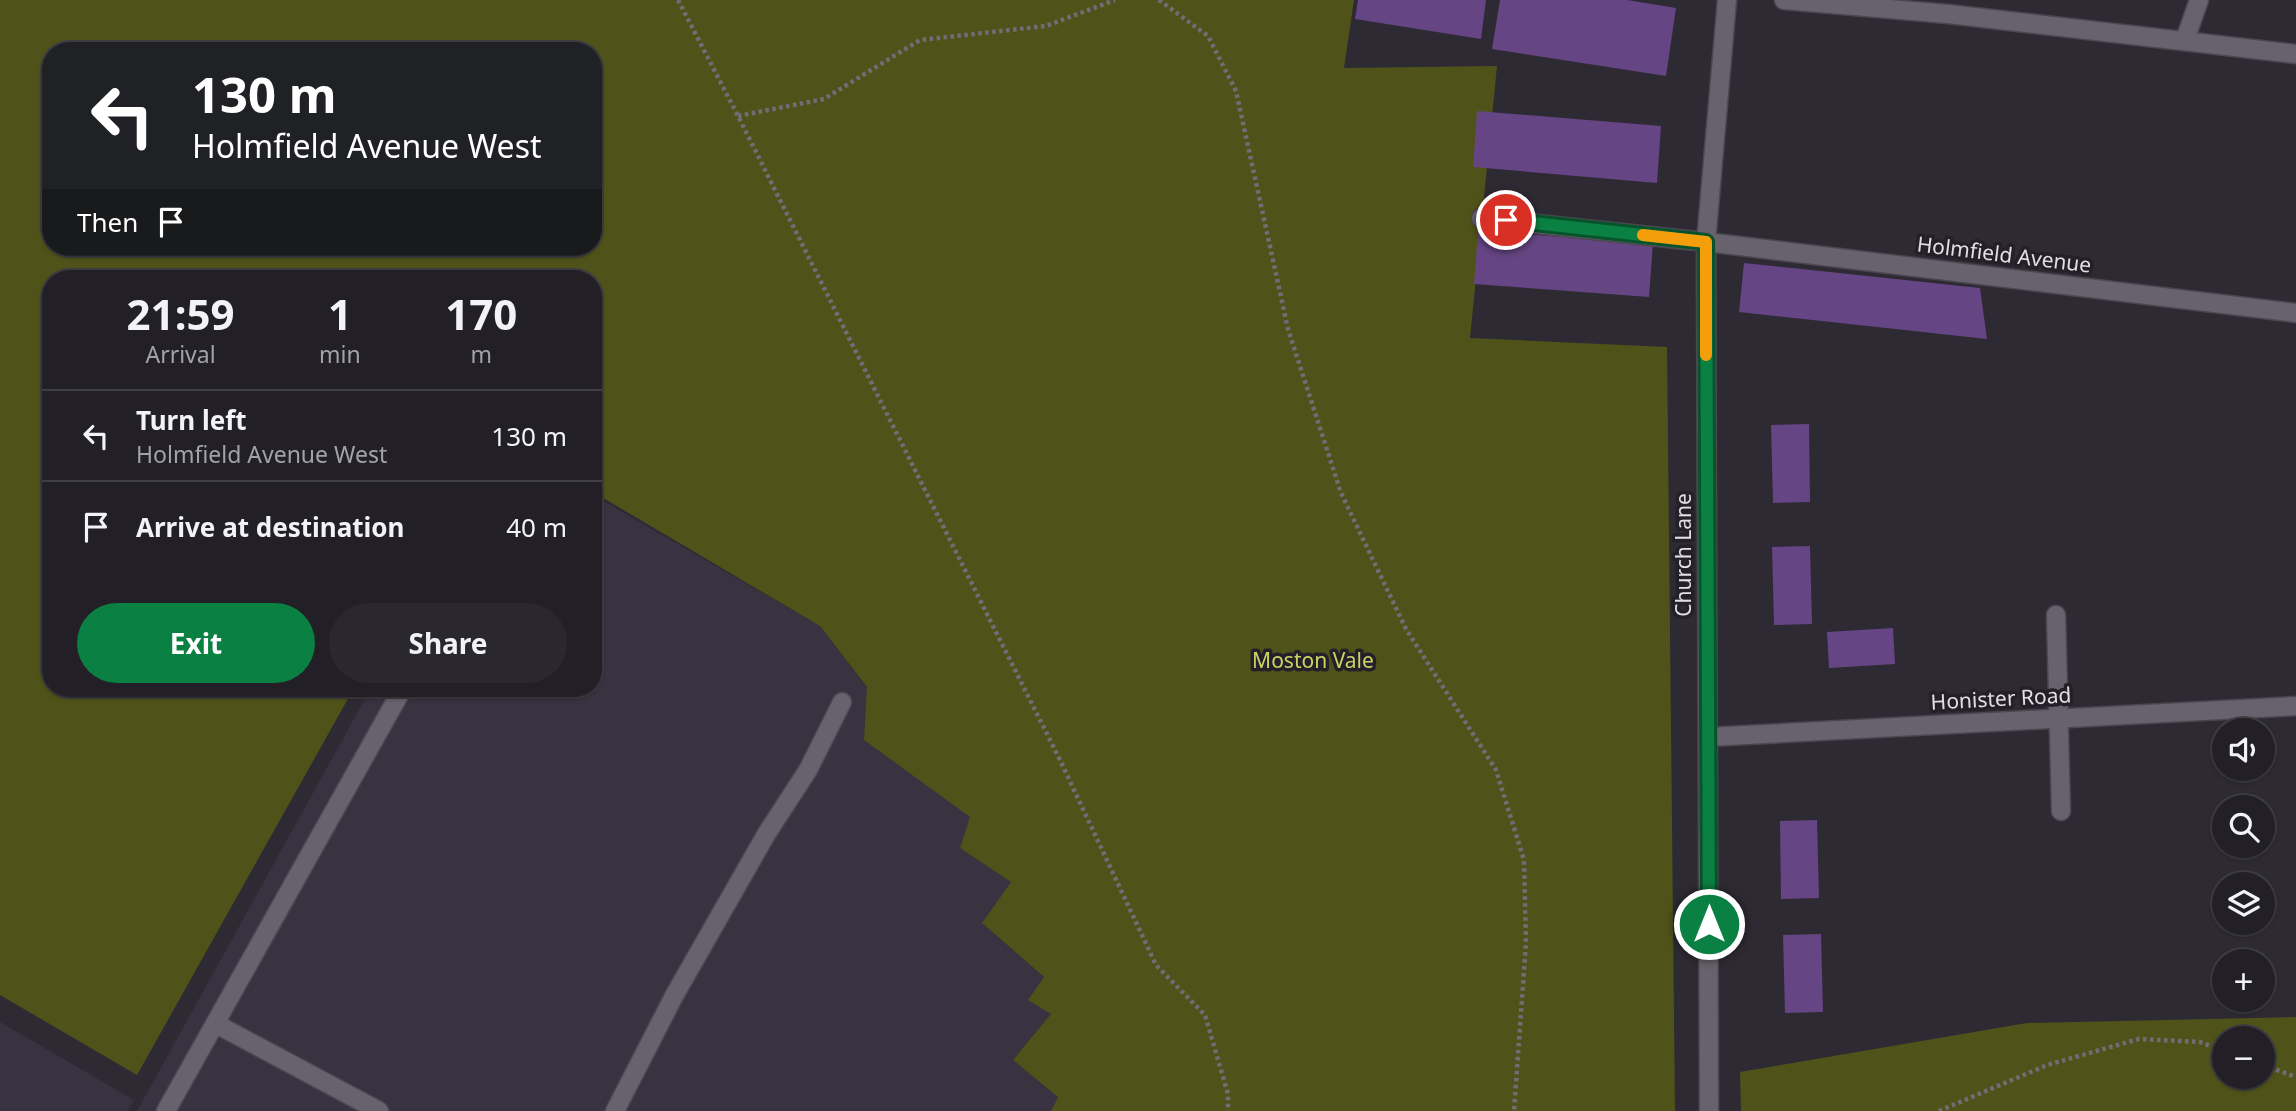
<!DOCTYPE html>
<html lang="en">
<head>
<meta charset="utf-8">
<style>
	:root { --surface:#222026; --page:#2a282e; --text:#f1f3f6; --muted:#a2a3a7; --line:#3f3e43; --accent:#0b8043 }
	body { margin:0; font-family:"Noto Sans",sans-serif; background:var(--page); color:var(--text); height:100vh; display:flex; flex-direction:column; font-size:26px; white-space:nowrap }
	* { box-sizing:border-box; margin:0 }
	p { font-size:23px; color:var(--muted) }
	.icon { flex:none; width:38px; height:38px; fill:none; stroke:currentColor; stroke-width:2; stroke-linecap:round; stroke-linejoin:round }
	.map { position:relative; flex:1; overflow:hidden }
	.side { position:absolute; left:42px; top:270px; width:560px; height:427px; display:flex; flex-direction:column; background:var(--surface); border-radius:28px; box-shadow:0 2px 5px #0004,0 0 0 2px var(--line) }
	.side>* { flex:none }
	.top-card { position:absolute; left:42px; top:42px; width:560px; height:214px; border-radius:28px; box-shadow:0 2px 5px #0004,0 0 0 2px var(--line); background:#202124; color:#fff; overflow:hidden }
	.buttons { position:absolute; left:2212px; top:718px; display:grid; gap:14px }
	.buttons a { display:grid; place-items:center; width:63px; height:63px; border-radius:50%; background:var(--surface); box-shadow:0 2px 5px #0004,0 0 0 2px var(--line); font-size:35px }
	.pin { position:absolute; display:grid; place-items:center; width:60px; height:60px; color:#fff; margin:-30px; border:4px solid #fff; border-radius:50%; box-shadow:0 2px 7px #0007 }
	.me { position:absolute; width:77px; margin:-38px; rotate:0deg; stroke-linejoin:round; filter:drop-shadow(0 0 5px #0008) }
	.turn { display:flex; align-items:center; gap:24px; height:147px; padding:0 35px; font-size:32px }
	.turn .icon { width:91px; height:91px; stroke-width:2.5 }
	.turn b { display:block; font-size:49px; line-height:60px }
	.then { display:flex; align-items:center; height:66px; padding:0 35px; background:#0003; gap:14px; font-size:26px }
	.eta { display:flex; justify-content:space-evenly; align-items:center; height:119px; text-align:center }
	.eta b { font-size:42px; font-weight:700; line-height:49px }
	.action { display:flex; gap:14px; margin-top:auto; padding:14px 35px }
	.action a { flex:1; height:80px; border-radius:42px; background:var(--accent); color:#fff; font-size:28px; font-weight:700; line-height:80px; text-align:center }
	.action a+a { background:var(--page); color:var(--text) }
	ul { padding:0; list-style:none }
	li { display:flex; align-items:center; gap:21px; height:91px; padding:0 35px; border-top:2px solid var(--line) }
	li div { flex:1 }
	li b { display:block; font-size:26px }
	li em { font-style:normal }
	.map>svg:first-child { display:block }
	.built { fill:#393240 }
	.green { fill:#505319; fill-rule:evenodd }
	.building { fill:#654583 }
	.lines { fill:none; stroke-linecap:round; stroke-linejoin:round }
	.service-casing { stroke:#4b4750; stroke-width:21 }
	.minor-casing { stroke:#4b4750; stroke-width:21 }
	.path { stroke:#716d76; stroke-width:4.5; stroke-dasharray:3.5 3.5; stroke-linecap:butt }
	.service { stroke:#67626d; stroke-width:18 }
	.minor { stroke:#67626d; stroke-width:18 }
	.route-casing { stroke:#07532c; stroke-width:18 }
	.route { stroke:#0b8043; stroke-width:12 }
	.slow { stroke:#f59e0b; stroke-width:12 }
	.labels { text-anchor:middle; stroke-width:7; stroke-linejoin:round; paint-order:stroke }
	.street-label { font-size:21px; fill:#e1dee5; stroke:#242029 }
	.park-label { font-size:21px; fill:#ccd264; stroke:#242029 }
</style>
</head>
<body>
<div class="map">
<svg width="2296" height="1111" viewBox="0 0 2296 1111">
	<rect width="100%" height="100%" fill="#2e2a33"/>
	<path class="built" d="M593,495L820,626L867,688L864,740L971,817L960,848L1011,882L982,923L1044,977L1052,1014L1013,1060L1058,1097L1051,1111H137L371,688H593Z
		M0,1022L134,1100L128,1111H0Z"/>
	<path class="green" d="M0,0H1354L1344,68L1497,66L1470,338L1667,347L1675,1111H1051L1058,1097L1013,1060L1051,1014L1028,1000L1044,977L982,923L1011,882L960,848L970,817L864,740L867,687L820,626L593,492V278H51V688H354L137,1075L0,995ZM51,51H593V247H51Z
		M2296,1017V1111H1741L1740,1072L2027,1023ZM2224,1038H2263V1076H2224Z"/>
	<path class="building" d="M1358,0H1486L1481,39L1355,19Z
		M1500,0H1627L1676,8L1666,76L1492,49Z
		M1477,111L1661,126L1657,183L1473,167Z
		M1478,231L1653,243L1649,297L1474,284Z
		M1744,263L1980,288L1987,339L1739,312Z
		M1809,424L1810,502L1773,503L1771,425Z
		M1810,546L1812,624L1774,625L1772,547Z
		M1893,628L1895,664L1829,668L1827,632Z
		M1817,820L1819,898L1781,899L1780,821Z
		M1821,934L1823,1012L1785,1013L1783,935Z"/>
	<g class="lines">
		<g class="service-casing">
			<path id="service" d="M2056,615L2061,811
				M216,1024L379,1111
				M166,1111L403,688
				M615,1111L674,996L767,833L808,770L842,702"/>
		</g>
		<g class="minor-casing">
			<path id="minor" d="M1784,0L1948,14L2296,54
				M2185,40L2199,0
				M1481,218L1706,242L2296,313
				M1708,737L2296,706
				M1709,1111L1706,242L1727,0"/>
		</g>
		<path class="path" d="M678,0L738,116L1060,760L1156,965L1205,1015L1228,1094V1111
			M1159,0L1208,36L1236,91L1288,329L1341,493L1406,629L1496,770L1524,860L1526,943L1514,1111
			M738,116L824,99L920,40L1046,26L1115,0
			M2263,1065L2296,1077
			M1939,1111L2047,1065L2139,1039L2200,1042L2224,1051"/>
		<use href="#service" class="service"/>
		<use href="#minor" class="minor"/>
	</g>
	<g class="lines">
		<g class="route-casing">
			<path id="route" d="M1506,220L1706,242L1709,924"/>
		</g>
		<use href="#route" class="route"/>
		<path class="slow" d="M1643,235L1706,242V355"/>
	</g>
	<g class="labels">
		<g class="street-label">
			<text transform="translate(2004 255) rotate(7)" y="7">Holmfield Avenue</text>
			<text transform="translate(1684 555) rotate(-90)" y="7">Church Lane</text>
			<text transform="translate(2001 699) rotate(-3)" y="7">Honister Road</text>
		</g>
		<g class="park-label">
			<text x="1313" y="668">Moston Vale</text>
		</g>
	</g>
</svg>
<div class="buttons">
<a><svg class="icon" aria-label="sound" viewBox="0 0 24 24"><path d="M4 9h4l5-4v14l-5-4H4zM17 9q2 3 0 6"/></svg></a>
<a><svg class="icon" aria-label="search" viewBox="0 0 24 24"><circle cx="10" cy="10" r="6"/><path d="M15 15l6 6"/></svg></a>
<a><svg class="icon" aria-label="layers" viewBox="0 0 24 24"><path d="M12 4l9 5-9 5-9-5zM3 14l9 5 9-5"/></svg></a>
<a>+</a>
<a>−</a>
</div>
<div class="pin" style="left:1506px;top:220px;background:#d93025"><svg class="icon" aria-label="arrive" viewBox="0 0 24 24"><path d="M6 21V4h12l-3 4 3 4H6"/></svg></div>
<svg class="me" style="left:1709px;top:924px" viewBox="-20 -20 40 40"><circle r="17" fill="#0b8043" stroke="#fff" stroke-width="3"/><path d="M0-11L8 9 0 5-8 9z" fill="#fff"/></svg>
<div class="top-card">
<div class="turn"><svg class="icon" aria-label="left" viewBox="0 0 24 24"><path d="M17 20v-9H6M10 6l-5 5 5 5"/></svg><div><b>130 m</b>Holmfield Avenue West</div></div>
<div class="then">Then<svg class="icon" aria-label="arrive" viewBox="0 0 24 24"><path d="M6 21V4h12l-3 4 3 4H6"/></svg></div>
</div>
<section class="side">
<div class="eta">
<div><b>21:59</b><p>Arrival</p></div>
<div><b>1</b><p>min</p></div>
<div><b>170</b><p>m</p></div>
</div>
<ul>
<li><svg class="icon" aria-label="left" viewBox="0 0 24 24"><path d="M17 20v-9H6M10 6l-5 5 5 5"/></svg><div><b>Turn left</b><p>Holmfield Avenue West</p></div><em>130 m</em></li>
<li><svg class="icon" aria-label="arrive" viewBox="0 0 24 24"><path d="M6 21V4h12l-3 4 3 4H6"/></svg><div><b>Arrive at destination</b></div><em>40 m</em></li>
</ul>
<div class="action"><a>Exit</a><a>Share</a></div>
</section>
</div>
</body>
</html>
